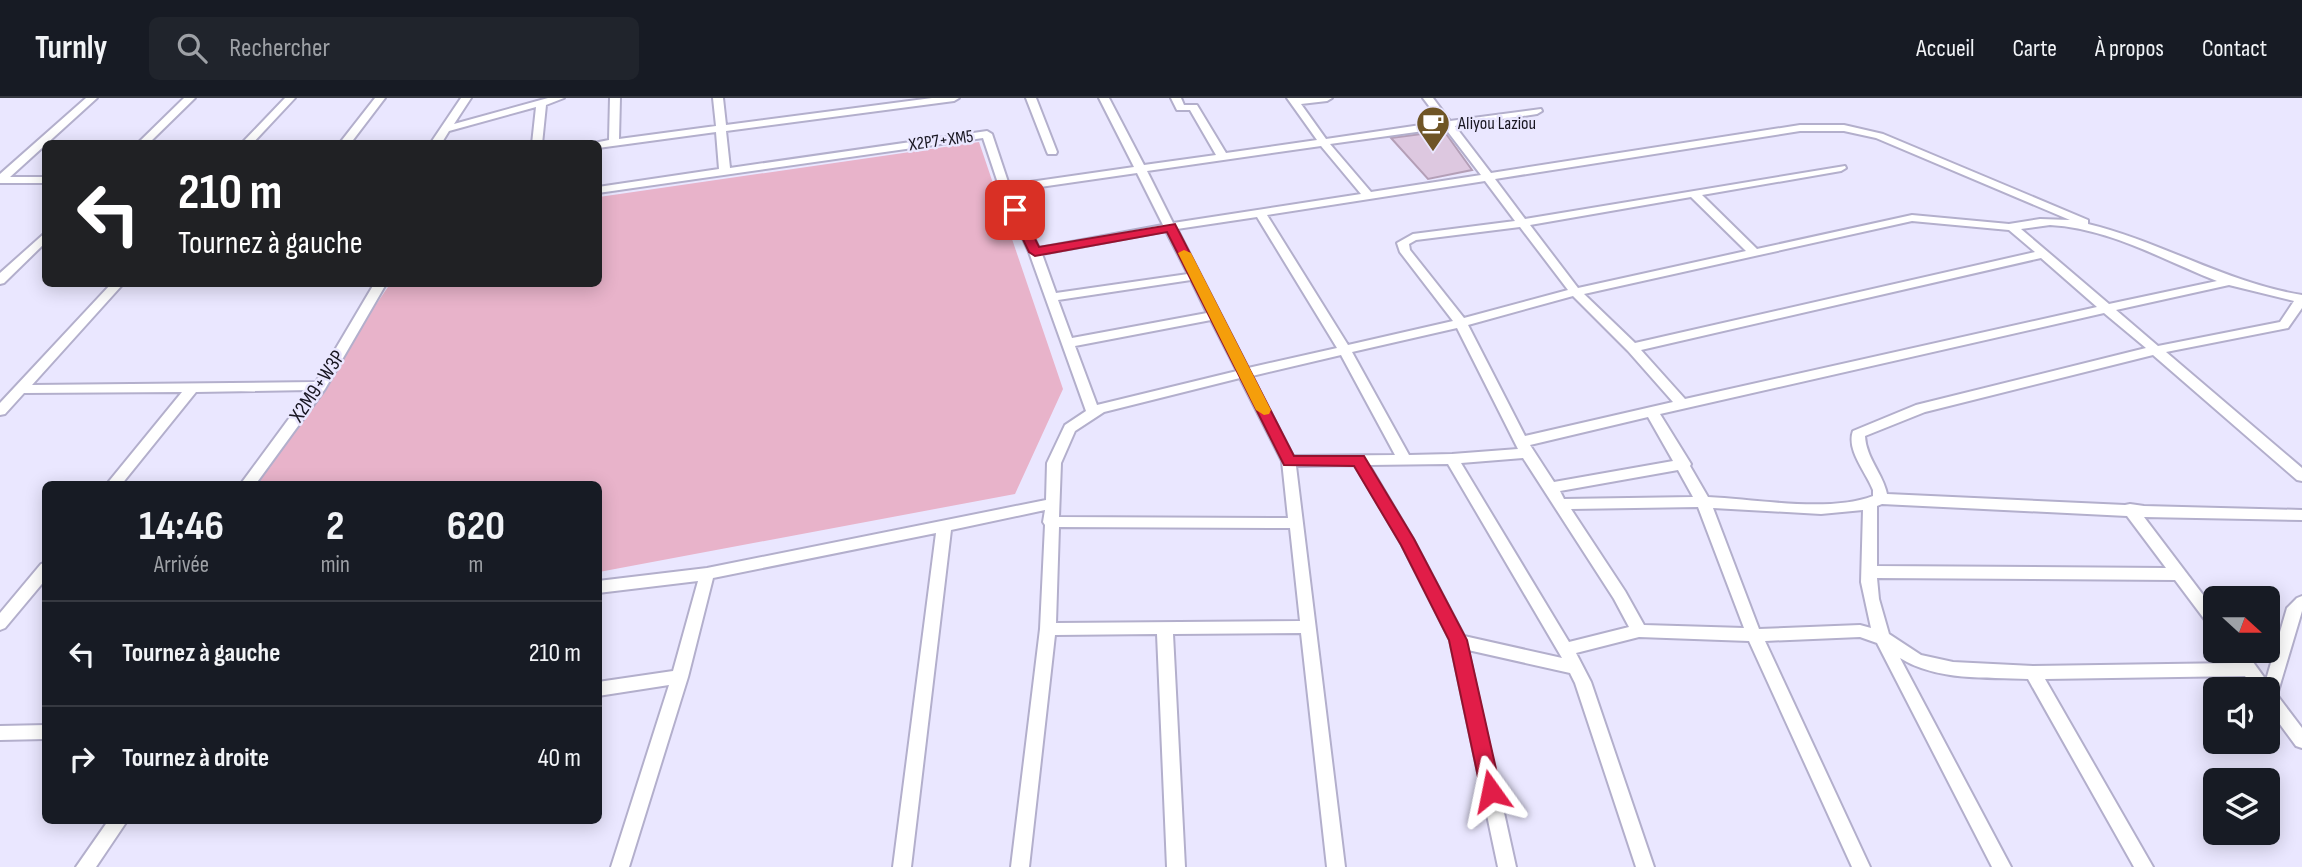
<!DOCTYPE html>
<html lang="fr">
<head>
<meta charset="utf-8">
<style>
	:root { --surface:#171b24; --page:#20242c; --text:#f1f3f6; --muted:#9ea1a6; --line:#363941 }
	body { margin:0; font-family:"Sofia Sans Condensed",sans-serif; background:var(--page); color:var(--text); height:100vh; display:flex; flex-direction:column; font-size:26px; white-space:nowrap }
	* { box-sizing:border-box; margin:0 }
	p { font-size:23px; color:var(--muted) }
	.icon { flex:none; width:38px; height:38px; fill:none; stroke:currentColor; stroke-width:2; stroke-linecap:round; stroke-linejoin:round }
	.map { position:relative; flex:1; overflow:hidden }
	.panel { position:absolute; left:42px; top:383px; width:560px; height:343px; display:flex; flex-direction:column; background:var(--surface); border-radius:10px; box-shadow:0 4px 18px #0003 }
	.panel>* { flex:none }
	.guide { position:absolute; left:42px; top:42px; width:560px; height:147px; border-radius:10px; box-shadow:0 4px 18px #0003; background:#202124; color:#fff; overflow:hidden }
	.needle { width:46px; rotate:111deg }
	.buttons { position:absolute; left:2203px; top:488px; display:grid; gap:14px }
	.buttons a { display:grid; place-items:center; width:77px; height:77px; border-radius:10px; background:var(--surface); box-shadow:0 4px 18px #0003; font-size:35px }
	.pin { position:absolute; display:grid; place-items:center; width:60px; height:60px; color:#fff; margin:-30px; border-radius:14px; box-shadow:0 4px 10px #0006 }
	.me { position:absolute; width:77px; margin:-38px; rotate:348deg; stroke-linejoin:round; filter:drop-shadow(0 0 5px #0008) }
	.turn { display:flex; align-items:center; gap:24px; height:147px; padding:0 21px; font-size:32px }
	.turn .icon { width:91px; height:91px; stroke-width:2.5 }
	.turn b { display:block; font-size:49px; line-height:60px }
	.eta { display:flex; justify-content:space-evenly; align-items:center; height:119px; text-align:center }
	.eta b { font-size:42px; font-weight:700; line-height:49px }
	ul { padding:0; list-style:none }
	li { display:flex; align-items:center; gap:21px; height:105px; padding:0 21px; border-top:2px solid var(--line) }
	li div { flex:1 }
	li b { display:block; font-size:26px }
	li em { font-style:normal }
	header { display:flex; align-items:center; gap:42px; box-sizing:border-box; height:98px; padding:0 35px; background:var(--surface); border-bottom:2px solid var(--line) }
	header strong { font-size:33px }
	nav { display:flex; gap:38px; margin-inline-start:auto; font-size:24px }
	.search { width:490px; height:63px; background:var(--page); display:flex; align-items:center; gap:18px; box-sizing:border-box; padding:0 24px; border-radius:10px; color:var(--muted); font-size:26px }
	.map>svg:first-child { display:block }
	.green { fill:#e8b3ca }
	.building { fill:#ddc8e0; stroke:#b49fb7; stroke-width:2 }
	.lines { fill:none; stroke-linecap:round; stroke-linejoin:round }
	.minor-casing { stroke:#b3afcc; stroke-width:4 }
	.minor { fill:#fff; fill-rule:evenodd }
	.route { fill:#e11d48; stroke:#92132f; stroke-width:2 }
	.slow { fill:#f59e0b }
	.labels { text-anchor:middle; stroke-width:5; stroke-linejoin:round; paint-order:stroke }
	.far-poi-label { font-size:18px; fill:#191722; stroke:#eae7ff; text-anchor:start }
	.far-street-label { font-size:18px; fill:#191722; stroke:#eae7ff }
	.street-label { font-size:21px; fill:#191722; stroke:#eae7ff }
</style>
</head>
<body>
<header>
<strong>Turnly</strong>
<div class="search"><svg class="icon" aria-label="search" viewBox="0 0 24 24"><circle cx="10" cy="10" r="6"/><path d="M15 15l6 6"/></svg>Rechercher</div>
<nav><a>Accueil</a><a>Carte</a><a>À propos</a><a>Contact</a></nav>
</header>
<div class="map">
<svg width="2302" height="769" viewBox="0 0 2302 769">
	<rect width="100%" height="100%" fill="#eae7ff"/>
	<path class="green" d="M979,44L1063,291L1015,396L599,474L598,387H252L390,186H598L599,99Z"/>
	<path class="building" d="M1444,33L1472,72L1428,81L1391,40Z"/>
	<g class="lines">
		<g class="minor-casing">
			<path id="minor" d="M86,0H97L10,79H46V85H0V76Z
				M184,0H195L148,46H137Z
				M285,0H295L252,46H241Z
				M375,0H385L350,46H339Z
				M461,0H471L454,26L548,0H564L546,7L542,46H532L536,9L449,33L441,46H430Z
				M610,0H620L619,41L716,28L713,0H723L726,27L932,0H959L954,3L726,33L730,70L987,33L992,36L1009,87L1134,69L1099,0H1109L1144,67L1216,57L1190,12H1177L1171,0H1181L1184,7H1197L1226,55L1317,42L1287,0H1332L1327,3L1301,6L1326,41L1441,24L1423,0H1433L1450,23L1541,11L1542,13L1537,16L1455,28L1491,75L1800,27H1844L1883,36L2088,122V126C2162,144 2227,185 2302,197V210L2288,230L2166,254L2302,370V383L2297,382L2153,257L1925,314L1865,338C1866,360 1883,376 1887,396L2125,407L2130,406L2144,408L2302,412V422L2144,419L2216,514V532L2211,530L2175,482L1877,480L1879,501L1889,536L1921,557L1953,564L2033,568L2235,565L2228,553H2245L2266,582L2287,510L2297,500L2302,498V513L2277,597L2302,630V650L2296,648L2268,610V592H2255L2245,578L2045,581L2153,769H2134L2028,581C1986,579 1937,583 1900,560L2011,769H1992L1877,545L1860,539L1765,543L1870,769H1852L1749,543L1639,539L1576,555L1591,584L1654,769H1636L1575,585L1570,575L1468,552L1516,769H1498L1450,542L1402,447L1355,367L1296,368L1345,769H1327L1301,535L1173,536L1185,769H1167L1157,536L1055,537L1029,769H1011L1040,531L1045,427L1043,424L1045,412L951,432L911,769H893L936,435L713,480L688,579L629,769H611L669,587L598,598V584L673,573L698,483L598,495V483L707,470L1046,402L1047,365L1065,327L1086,313L1029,154L1000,91L983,40L598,95V89L719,71L716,34L598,50V46L594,45L609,42ZM1445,30L1481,77L1371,94L1330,46ZM1800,33H1844L1876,40L2070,122L2040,121L2009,126L1912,117L1757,151L1702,97L1841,73L1846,70L1845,68L1525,121L1495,81ZM1321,48L1361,96L1173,125L1147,73ZM1137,75L1163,127L1039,150L1012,93ZM1485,83L1515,123L1413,136L1397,145L1400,154L1453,223L1348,247L1267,117ZM1691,99L1746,153L1578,190L1530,127ZM1257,119L1337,250L1248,270L1177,131ZM1912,123L2009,132L2035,154L1635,245L1584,196ZM2050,127C2109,130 2163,162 2217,183L2109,206L2021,131ZM1520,129L1568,192L1464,220L1410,152L1409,146L1416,142ZM1166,133L1188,176L1056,195L1042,156ZM2041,160L2097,209L1685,301L1641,252ZM1191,182L1207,215L1072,240L1058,202ZM2229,187L2294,203L2280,224L2158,248L2116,212ZM1573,198L1628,253L1673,304L1525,338L1468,227ZM2104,215L2146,250L1916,307L1853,333C1846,352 1866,374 1873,392V398C1828,415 1756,401 1708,399L1690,368L1691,366L1660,316ZM1211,222L1237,273L1097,307L1075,248ZM1457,230L1518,351L1452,356L1409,357L1352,254ZM1341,257L1395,357L1293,358L1252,278ZM1240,280L1282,363L1288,420L1059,419L1061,365L1075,333L1104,314ZM1648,319L1673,363L1554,384L1530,347ZM1523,360L1614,501L1629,529L1569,544L1461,365ZM1448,366L1562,560L1464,538L1413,441L1369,367ZM1678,372L1693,399L1564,401L1560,393ZM1882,406L2127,418L2166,470L1877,468V408ZM1698,409L1744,530L1644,527L1625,493L1571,411ZM1713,410L1821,416L1863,412L1861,484L1871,530L1860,527L1759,531ZM1059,429L1290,430L1300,523L1056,525Z
				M1026,0H1036L1057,54L1056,56H1048L1047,54Z
				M46,134V144L4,185L0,186V175Z
				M111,186H123L32,287L316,284L374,186H386L325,291L255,387H240L310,292L196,294L121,387H106L182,294L24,295L5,316L0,317V305Z
				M46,464V481L5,530L0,532V515L41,466Z
				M46,627V641L0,642V628Z
				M108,723H127L96,769H76Z"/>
		</g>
		<use href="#minor" class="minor"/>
	</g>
	<path class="route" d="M1015,108L1021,112L1039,149L1175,126L1294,358H1364L1414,441L1467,542L1501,693L1498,699L1491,702L1484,699L1481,693L1449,542L1401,447L1354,368L1284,367L1167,134L1035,158L1029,154L1009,112Z"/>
	<path class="slow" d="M1184,152L1191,155L1271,312L1269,316L1264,317L1256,312L1178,155Z"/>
	<defs>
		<g id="cafe-pin" transform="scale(1.75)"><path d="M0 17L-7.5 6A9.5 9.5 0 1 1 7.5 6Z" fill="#6f5526" stroke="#eae7ff"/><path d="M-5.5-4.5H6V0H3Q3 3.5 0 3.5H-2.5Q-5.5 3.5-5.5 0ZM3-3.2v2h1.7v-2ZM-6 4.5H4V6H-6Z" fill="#fff"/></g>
	</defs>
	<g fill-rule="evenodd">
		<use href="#cafe-pin" x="1433" y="25"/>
	</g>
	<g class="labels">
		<g class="far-poi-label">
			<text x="1458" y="31">Aliyou Laziou</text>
		</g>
		<g class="far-street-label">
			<text transform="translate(941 42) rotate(-8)" y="6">X2P7+XM5</text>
		</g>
		<g class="street-label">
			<text transform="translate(317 288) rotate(-56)" y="7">X2M9+W3P</text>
		</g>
	</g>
</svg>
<div class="buttons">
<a><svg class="needle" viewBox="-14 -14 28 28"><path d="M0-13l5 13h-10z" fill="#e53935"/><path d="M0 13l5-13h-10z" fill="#9ea1a6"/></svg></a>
<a><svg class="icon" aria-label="sound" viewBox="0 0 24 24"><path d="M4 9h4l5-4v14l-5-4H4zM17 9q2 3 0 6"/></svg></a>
<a><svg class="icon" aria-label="layers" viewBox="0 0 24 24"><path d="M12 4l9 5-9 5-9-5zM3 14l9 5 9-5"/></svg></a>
</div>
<div class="pin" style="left:1015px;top:112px;background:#d93025"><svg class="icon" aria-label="arrive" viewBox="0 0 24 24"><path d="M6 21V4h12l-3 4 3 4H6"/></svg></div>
<svg class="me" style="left:1491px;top:693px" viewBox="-20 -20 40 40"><path d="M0-17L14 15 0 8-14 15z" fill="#e11d48" stroke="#fff" stroke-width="4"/></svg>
<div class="guide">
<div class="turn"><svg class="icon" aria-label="left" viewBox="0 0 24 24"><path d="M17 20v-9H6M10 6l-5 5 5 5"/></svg><div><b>210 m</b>Tournez à gauche</div></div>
</div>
<section class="panel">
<div class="eta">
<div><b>14:46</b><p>Arrivée</p></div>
<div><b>2</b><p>min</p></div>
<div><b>620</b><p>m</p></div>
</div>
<ul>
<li><svg class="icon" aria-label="left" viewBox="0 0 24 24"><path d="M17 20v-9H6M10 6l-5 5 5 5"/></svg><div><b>Tournez à gauche</b></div><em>210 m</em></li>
<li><svg class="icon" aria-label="right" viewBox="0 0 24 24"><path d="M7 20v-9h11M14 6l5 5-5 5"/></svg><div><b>Tournez à droite</b></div><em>40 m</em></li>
</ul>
</section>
</div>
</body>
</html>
